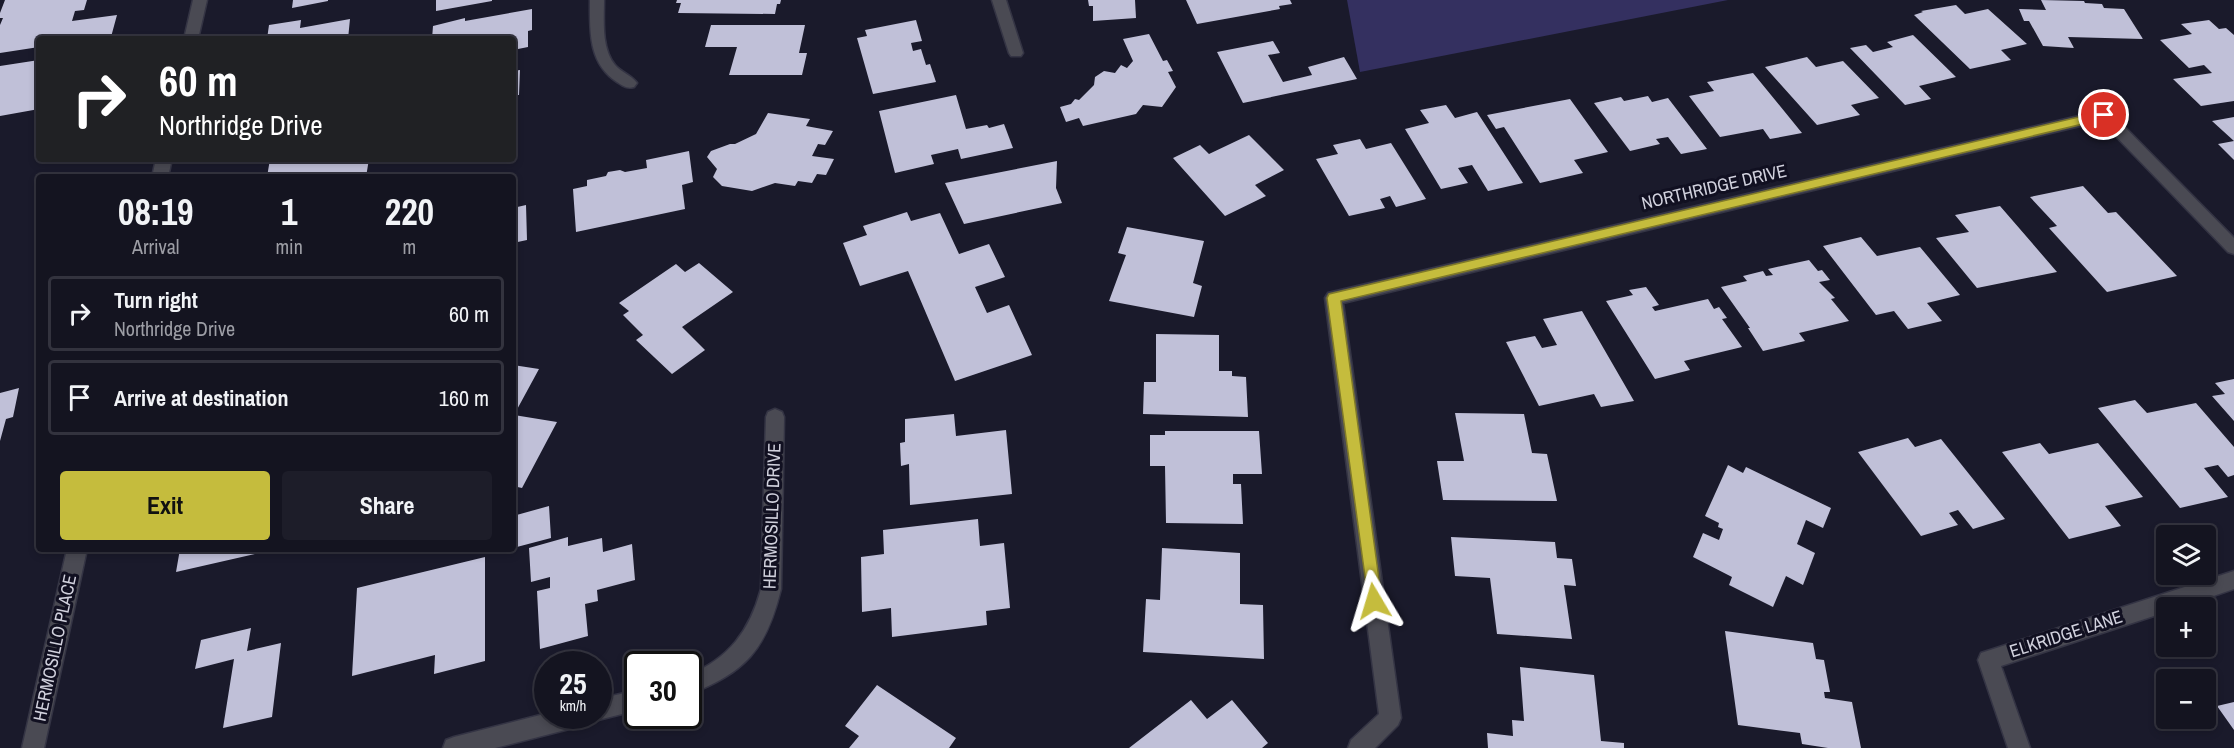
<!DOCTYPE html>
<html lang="en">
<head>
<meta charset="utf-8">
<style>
	:root { --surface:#141420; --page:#1d1d29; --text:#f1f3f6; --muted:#9d9ea5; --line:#33333e; --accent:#c5bc3d }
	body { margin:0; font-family:"Archivo Narrow",sans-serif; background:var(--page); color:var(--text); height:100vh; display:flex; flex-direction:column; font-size:22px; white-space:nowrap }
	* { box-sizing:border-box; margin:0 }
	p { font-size:20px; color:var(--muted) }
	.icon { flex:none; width:33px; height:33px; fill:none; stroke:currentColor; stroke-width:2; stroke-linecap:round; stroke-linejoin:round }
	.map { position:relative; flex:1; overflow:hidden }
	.details { position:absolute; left:36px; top:174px; width:480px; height:378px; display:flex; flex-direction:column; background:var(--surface); border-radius:6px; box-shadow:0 3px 9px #0003,0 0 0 2px var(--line) }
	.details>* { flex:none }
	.guide { position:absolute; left:36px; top:36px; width:480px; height:126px; border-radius:6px; box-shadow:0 3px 9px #0003,0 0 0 2px var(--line); background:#202124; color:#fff; overflow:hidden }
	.buttons { position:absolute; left:2156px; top:525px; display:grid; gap:12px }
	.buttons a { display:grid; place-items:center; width:60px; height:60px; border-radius:6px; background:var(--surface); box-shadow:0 3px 9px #0003,0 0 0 2px var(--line); font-size:30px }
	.speed { position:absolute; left:534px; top:651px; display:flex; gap:12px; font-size:30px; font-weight:700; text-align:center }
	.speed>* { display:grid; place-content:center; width:78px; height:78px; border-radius:50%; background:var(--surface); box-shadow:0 3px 9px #0003,0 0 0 2px var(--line); line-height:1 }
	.speed small { font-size:15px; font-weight:400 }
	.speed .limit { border:3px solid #111; border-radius:9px; background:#fff; color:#111 }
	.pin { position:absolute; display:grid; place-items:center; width:51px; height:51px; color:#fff; margin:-26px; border:3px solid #fff; border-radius:50%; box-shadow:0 2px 6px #0007 }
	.me { position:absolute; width:66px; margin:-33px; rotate:353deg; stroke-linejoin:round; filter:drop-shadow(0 0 4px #0008) }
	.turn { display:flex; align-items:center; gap:21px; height:126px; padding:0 24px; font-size:27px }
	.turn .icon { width:78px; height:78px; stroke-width:2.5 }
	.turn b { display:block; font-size:42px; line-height:51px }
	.eta { display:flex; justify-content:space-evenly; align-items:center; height:102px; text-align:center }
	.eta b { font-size:36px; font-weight:800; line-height:42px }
	.button { display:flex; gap:12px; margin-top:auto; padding:12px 24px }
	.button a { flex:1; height:69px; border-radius:6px; background:var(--accent); color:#111; font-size:24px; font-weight:800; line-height:69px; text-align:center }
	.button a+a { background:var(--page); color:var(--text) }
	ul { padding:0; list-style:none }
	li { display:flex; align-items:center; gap:18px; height:75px; margin:0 12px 9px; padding:0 12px; border:3px solid var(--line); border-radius:6px }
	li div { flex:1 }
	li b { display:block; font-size:22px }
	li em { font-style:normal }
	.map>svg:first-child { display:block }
	.water { fill:#343060 }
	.building { fill:#c0c0d8 }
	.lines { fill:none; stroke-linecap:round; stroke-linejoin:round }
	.minor-casing { stroke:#343444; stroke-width:3 }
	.minor { fill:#4a4a53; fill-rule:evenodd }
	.route { fill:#c5bc3d; stroke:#807a28; stroke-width:1.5 }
	.labels { text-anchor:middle; stroke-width:6; stroke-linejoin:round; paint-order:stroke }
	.street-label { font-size:18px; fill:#d1d1dd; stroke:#111021 }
</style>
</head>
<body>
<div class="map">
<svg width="2234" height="748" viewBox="0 0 2234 748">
	<rect width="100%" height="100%" fill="#1a1a2b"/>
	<path class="water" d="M1347,0H1728L1360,72Z"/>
	<path class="building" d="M5,0H87L84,10L75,11L72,21L117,15L111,37L94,39H39V47L0,53V25L3,18H0V13Z
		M293,0H328V1L292,8Z
		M436,0H492V1L436,11Z
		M677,0H781L780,4H777L775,14L678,13L681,3H676Z
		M1088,0H1135L1136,18L1093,21V6H1089Z
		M1186,0H1290L1292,4L1279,6L1280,9L1197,24Z
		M2041,0L2084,1L2085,3L2102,4L2104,8L2124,9L2143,39L2068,37L2074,48L2043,46L2029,21H2024L2019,9L2046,10Z
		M1956,5L1965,14L1988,9L2027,44L2001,50L2011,60L1970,69L1914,15L1923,12L1921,11Z
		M532,9V30L528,31V47L513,50V39H432L433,26L465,18V21Z
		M350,19L348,39H267L269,25L301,20L300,28Z
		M916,20L922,41L911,43L913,51L921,49L926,65L930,64L936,82L873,94L857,38L867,36L865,30Z
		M2209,20L2219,29L2226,28L2234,35V101L2201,106L2173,79L2212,73L2204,65L2189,68L2160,40L2192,34L2181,24Z
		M711,25H805L799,53H807L802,75H729L737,47H705Z
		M1149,34L1163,61L1167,60L1173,71L1168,72L1176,87L1162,107L1143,105L1136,114L1083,126L1079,118L1066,122L1060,107L1071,104L1075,99L1079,100L1094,85L1095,77L1104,71L1115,73L1121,65L1127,68L1133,61L1123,39Z
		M1913,35L1956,77L1919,86L1931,99L1905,105L1850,48L1866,45L1873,52L1893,47L1887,42Z
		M1273,41L1280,53L1268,55L1283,82L1312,75L1308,67L1344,57L1357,79L1243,103L1217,52Z
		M1807,57L1816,67L1843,61L1879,98L1851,105L1860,115L1817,125L1765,67Z
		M39,60V109L0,116V66Z
		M520,70L519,95H517L515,114L513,115V71Z
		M1753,73L1802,133L1770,139L1763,129L1720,137L1689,96L1714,91L1707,82Z
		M956,95L966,129L987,125L989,128L1004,124L1013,148L961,159L958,149L931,155L934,164L895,173L879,111Z
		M1648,96L1652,102L1668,98L1707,149L1681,154L1668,137L1656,139L1660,144L1630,151L1594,103L1621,97L1624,101Z
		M1570,99L1608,152L1574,160L1583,173L1540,183L1504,127L1496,129L1487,115Z
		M1446,105L1455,118L1477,112L1523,183L1488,191L1472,165L1458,168L1468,183L1441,189L1405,129L1429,123L1420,110Z
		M768,113L810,119L806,126L833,131L825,145L818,144L812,156L834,159L826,175L817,174L812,183L798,181L795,186L775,183L752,191L722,186L713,177L717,169L707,157L711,151L730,144H735L756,134Z
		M2234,117V160L2218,144L2234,141L2212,121Z
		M1249,135L1284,170L1255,185L1266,196L1225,216L1173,158L1200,145L1209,154Z
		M1360,139L1366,149L1391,143L1426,199L1396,207L1390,196L1380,199L1385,208L1349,216L1316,159L1338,154L1333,145Z
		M689,151L693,182L682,185L685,209L576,232L573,189L587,186V180L606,176L608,172L620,170L625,172L647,168L646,160Z
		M270,159H369L366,177H267Z
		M1057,161L1056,188L1062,203L964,224L945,183Z
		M2083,186L2108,213L2116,212L2177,276L2107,292L2049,228L2057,226L2030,197Z
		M526,205L527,240L513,243V208Z
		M2000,206L2057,272L1977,288L1936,238L1969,232L1955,215Z
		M907,212L911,221L940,213L959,254L989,244L1005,277L975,287L987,313L1009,305L1032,355L955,381L908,271L860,286L843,243L867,235L863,226Z
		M1127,227L1204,241L1193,283L1202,286L1194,317L1109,301L1126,255L1118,253Z
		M1861,237L1877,256L1920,247L1960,295L1927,303L1942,321L1908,329L1894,311L1876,315L1823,246Z
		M1809,260L1818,271L1822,270L1830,280L1819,282L1835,298L1831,299L1849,321L1799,333L1805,341L1763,351L1748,328H1750L1721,287L1747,281L1743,276L1763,271L1766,276L1773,275L1768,269Z
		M699,263L733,292L682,327L705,350L672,374L636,340L643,335L623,315L629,311L619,303L676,264L685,272Z
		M1646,287L1659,305L1652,307L1655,311L1708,299L1714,309L1719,307L1727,318L1722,319L1742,347L1684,361L1690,370L1655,379L1606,301L1633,295L1629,290Z
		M1582,311L1634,401L1601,407L1594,394L1539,406L1506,342L1535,336L1542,348L1557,345L1543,319Z
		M1156,334L1219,335V371H1232V376L1246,377L1248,417L1143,414L1144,382H1156Z
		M513,365L539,369L514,415L557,422L522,488L513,486Z
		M2234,379V421L2212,396L2225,394L2215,383Z
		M19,388L13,417L6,419L0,441V393Z
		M2135,400L2147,413L2196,403L2234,447V475L2228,477L2218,465L2204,468L2228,497L2180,508L2098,408Z
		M1455,413L1524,414L1532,453L1547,454L1557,501L1443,500L1437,461H1464Z
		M954,414L956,436L1006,430L1012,494L910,505L909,464L901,466L900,443L905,442V419Z
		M1165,431H1259L1262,474H1233V484H1241L1243,524L1166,523L1165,466H1150V435H1165Z
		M1908,438L1915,447L1941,439L2005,519L1973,529L1958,510L1949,513L1958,525L1921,536L1858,452Z
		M2040,443L2049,454L2098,443L2143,497L2105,506L2121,526L2069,539L2002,452Z
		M1728,465L1743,473L1746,467L1831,508L1823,528L1806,520L1797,544L1815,553L1803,585L1786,576L1773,607L1729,585L1732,577L1693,557L1703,533L1719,540L1723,529L1718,527L1719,523L1705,516Z
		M549,506L551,538L513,548V516Z
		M978,519L980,546L1004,543L1010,608L986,611L987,625L892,637L891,608L862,612L861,557L884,554L883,530Z
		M568,537V546L602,538L603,552L632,544L635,580L597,590L598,601L585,604L588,636L540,649L537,591L550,588V577L531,582L529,548Z
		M1451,537L1555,542L1557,558L1572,559L1576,586L1564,585L1572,639L1497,634L1490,578L1455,576Z
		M1162,548L1240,553V604L1263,605L1264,659L1143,652L1146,599L1160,600Z
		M180,549H273V550L176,572Z
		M485,557V661L434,674L435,655L352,676L357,588Z
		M251,628L247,651L281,643L272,717L223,728L234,659L195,669L201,640Z
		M1725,631L1813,643L1816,659L1824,660L1830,692H1824L1825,698L1852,702L1861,748H1828L1802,744L1800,733L1738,725Z
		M1520,667L1594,675L1601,741L1624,743V748H1488L1487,733L1513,736L1512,720L1524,721Z
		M877,685L956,738L949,748H849L859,736L845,726Z
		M1191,700L1207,719L1232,700L1268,743L1262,748H1129Z
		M2234,702V730L2217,706Z"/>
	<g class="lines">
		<g class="minor-casing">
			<path id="minor" d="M193,0H207L198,39H184Z
				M590,0H604C604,20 601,48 615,65C621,72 631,75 637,83L634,87C627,89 623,86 617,82C588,63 590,31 590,0Z
				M992,0H1006L1023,53L1021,56H1011L1009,53Z
				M2104,110L2109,111L2234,238V254L2228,252L2101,121L1343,303L1401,718L1398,725L1375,748H1348L1351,740L1379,714L1325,298L1328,293Z
				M156,159H172L168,177H152Z
				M775,409L782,412L784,417L781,589C766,650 746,672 688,695V675C729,659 750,630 761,589L766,417L768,412Z
				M67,549H87L44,748H22Z
				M2234,571V589L2178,608H2166V612L2001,666L2030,748H2008L1978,660L1981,653Z
				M638,690V710L598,720L590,717V716H598V699Z
				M548,713V716H588L585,723L577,727L495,748H443L446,740L454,737Z"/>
		</g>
		<use href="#minor" class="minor"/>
	</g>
	<path class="route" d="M2104,111L2110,115L2108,118L1341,301L1382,601L1379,606L1374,608L1369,606L1327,298L1329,294Z"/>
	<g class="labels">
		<g class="street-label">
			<text transform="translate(1714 187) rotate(-13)" y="6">NORTHRIDGE DRIVE</text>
			<text transform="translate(772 516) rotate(-88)" y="6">HERMOSILLO DRIVE</text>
			<text transform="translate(2066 634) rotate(-18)" y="6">ELKRIDGE LANE</text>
			<text transform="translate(55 648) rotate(-78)" y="6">HERMOSILLO PLACE</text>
		</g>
	</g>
</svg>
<div class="buttons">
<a><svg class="icon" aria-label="layers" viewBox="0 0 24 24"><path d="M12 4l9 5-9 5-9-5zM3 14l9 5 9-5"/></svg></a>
<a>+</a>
<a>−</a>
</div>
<div class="speed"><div>25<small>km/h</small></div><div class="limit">30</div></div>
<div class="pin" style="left:2104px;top:115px;background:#d93025"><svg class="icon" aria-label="arrive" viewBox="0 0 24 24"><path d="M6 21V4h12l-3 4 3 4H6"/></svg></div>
<svg class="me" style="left:1374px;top:601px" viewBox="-20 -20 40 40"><path d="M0-17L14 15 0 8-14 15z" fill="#c5bc3d" stroke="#fff" stroke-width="4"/></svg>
<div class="guide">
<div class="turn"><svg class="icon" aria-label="right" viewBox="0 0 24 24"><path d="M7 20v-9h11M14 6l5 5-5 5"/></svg><div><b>60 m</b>Northridge Drive</div></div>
</div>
<section class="details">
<div class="eta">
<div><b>08:19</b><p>Arrival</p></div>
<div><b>1</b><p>min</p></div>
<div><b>220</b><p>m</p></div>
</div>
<ul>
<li><svg class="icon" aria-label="right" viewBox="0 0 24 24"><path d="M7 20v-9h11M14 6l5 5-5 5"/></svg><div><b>Turn right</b><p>Northridge Drive</p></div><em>60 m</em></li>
<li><svg class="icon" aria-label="arrive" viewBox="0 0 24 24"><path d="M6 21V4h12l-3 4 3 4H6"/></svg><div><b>Arrive at destination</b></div><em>160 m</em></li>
</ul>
<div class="button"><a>Exit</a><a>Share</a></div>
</section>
</div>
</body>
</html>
